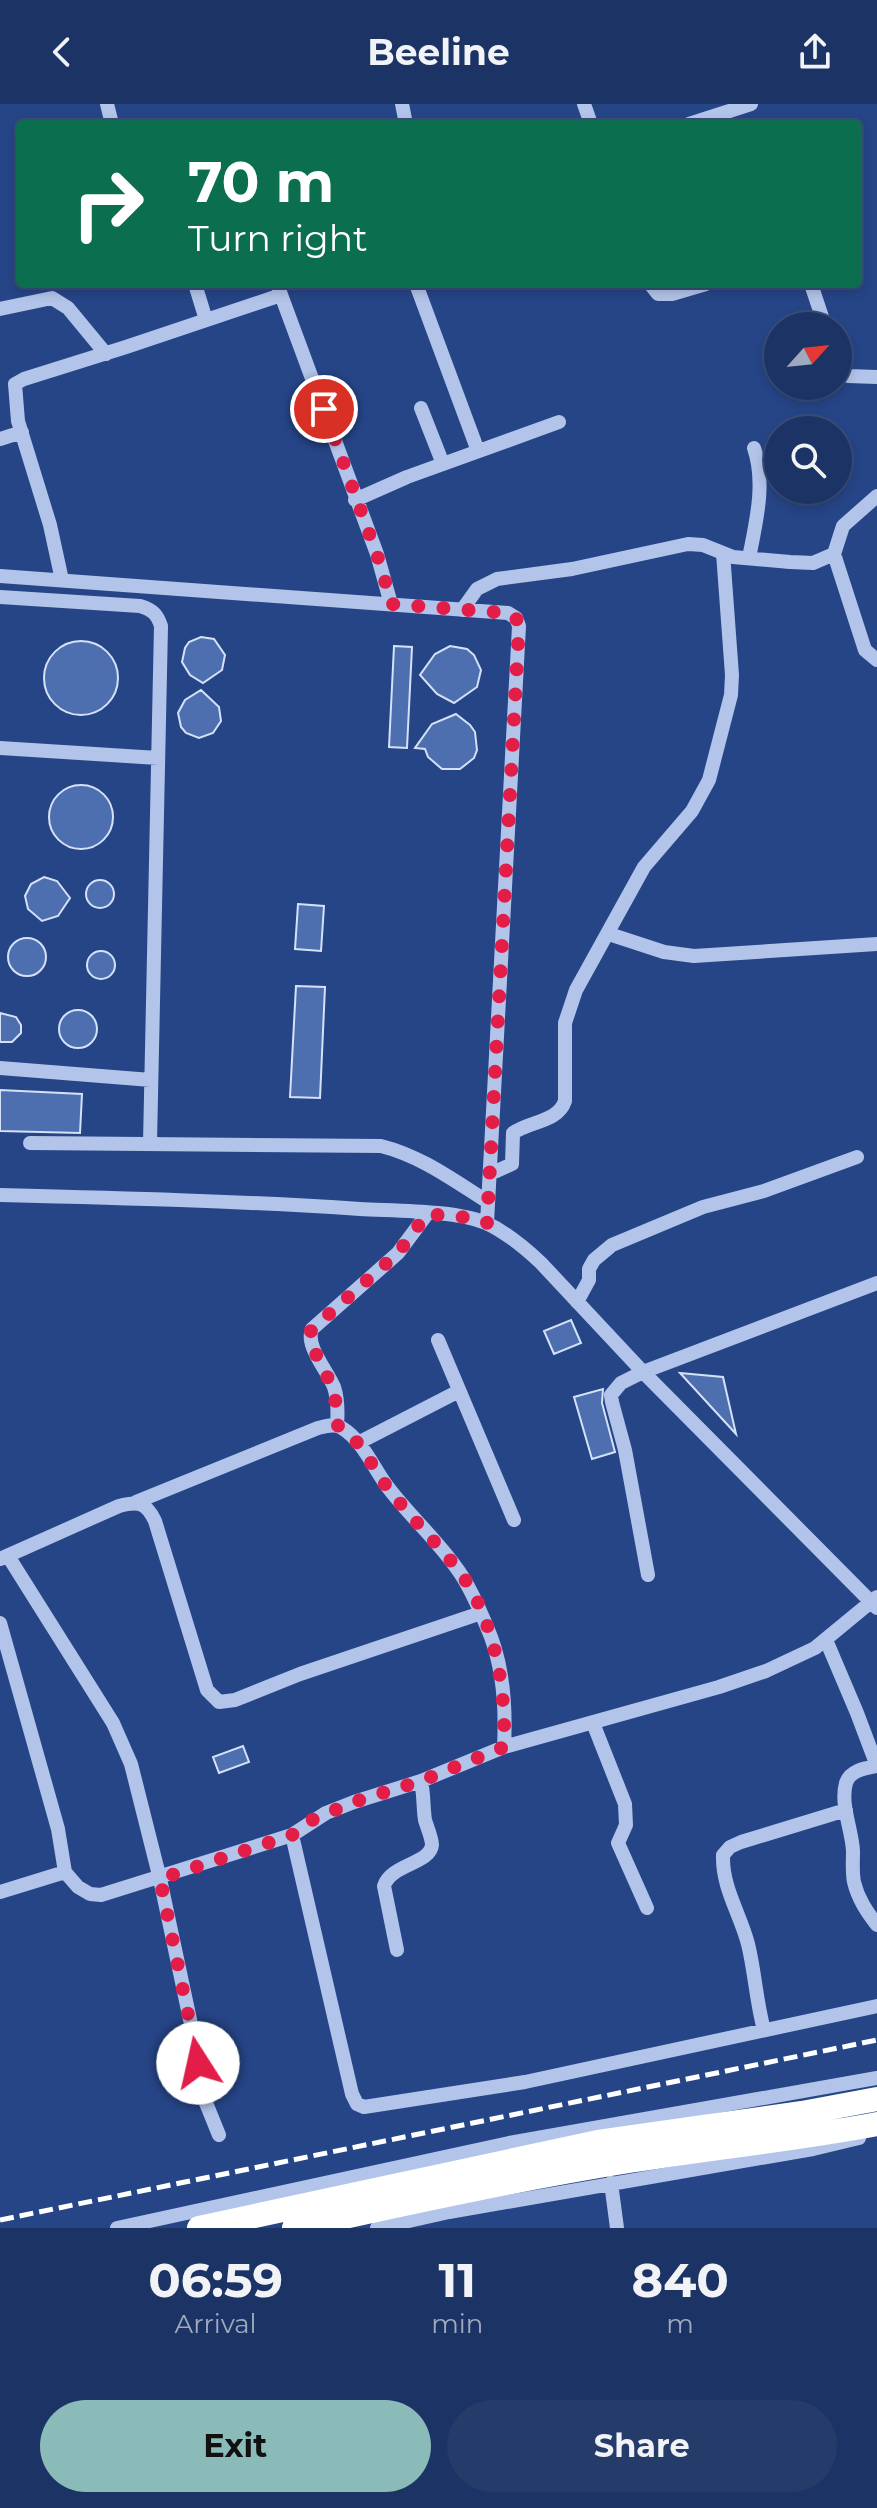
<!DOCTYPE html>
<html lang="en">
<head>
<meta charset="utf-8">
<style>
	:root { --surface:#1c3465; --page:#253c6b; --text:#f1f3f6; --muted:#a0aabf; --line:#3a4f79; --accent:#8bbbb9 }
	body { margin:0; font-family:Montserrat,sans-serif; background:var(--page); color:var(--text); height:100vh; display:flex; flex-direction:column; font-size:30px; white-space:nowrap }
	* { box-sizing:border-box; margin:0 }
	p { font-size:26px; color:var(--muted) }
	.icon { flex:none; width:44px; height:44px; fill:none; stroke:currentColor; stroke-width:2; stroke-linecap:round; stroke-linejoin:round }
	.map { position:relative; height:2124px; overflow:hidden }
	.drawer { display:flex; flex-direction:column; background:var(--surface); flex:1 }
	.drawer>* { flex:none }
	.top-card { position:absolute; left:16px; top:16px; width:846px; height:168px; border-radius:8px; box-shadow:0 4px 12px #0003,0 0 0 2px var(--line); background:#0b6e4f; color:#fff; overflow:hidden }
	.needle { width:52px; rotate:63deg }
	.buttons { position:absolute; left:764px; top:208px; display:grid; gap:16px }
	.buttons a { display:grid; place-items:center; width:88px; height:88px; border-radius:50%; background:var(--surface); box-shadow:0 4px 12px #0003,0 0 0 2px var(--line); font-size:40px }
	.pin { position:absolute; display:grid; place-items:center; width:68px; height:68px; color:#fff; margin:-34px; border:4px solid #fff; border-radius:50%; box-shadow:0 2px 8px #0007 }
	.me { position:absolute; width:88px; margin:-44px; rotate:350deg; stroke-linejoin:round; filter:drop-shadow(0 0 6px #0008) }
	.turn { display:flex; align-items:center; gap:28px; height:168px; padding:0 40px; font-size:36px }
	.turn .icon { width:104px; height:104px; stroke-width:2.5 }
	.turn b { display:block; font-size:56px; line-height:68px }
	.eta { display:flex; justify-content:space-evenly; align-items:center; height:136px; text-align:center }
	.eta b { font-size:48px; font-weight:700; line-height:56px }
	.cta { display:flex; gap:16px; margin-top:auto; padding:16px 40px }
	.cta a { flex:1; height:92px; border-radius:48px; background:var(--accent); color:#111; font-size:32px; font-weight:700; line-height:92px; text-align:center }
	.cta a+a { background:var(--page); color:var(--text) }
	header { display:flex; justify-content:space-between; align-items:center; height:104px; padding:0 40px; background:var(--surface); font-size:36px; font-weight:700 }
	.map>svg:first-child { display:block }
	.building { fill:#4e6faf; stroke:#d5e1f7; stroke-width:2 }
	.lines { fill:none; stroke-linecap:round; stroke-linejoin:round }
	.minor { stroke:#b2c4e9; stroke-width:14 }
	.highway { stroke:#fff; stroke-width:24 }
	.rail { stroke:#fff; stroke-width:5; stroke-dasharray:14 6; stroke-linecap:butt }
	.route { stroke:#e11d48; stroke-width:14; stroke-dasharray:0 25.2 }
</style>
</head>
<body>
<header><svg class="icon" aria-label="back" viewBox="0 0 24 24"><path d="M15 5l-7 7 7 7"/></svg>Beeline<svg class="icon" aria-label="share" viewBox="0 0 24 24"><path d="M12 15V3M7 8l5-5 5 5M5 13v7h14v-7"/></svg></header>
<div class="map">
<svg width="877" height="2124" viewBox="0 0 877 2124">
	<rect width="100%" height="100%" fill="#264587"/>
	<path class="building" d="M201,533L214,535L225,551L222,566L203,579L190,571L182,558L185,544L189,538Z
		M44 574a37 37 0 1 1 74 0a37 37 0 1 1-74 0Z
		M394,542L412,543L407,644L389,643Z
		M450,542L467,545L474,551L481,566L477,583L454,599L437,590L420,571L435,550Z
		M201,586L219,603L221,617L213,629L199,634L186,629L181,623L178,609L185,596Z
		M456,610L470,621L475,628L477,646L474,654L460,665H442L428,653L425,645L415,644L432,620Z
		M49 713a32 32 0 1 1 64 0a32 32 0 1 1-64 0Z
		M44,773L57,777L70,794L58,812L42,817L28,805L25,792L31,780Z
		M86 790a14 14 0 1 1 28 0a14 14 0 1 1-28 0Z
		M298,800L324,802L321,847L295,845Z
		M8 853a19 19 0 1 1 38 0a19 19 0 1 1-38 0Z
		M87 861a14 14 0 1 1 28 0a14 14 0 1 1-28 0Z
		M296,882L325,883L320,994L290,993Z
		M59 925a19 19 0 1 1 38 0a19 19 0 1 1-38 0Z
		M0,909L16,913L21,921V929L12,938H0Z
		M0,986L82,990L80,1029L0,1027Z
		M571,1216L581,1239L554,1250L544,1227Z
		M680,1269L723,1273L736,1330Z
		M603,1285L602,1299L615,1348L592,1355L574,1293Z
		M243,1642L249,1658L219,1669L213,1653Z"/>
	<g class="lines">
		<path class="minor" d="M107,0L112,20
			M402,0L406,20
			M584,0L591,20
			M689,20L751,0
			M195,180L206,216
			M277,180L377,450L391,500
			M416,180L478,347
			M650,180L658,190H672L706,180
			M811,180L825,222
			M0,205L52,194L68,204L106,250
			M838,260L848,272L877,273
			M421,304L443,360
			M0,335L22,328
			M355,396L407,373L559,318
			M834,450L865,546L877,556
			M749,454C756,418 766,379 754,344
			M0,472L508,509L516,514L519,522L487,1119
			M62,476L50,421L18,317L15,280L24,275L126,243L281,191
			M0,493L140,502C153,506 157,510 161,522L150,1039
			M462,506L477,485L497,475L572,465L688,440L703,441L733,453L790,458L813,459L834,450L843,422L877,392
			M0,644L158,654
			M609,830L664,848L694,852L877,840
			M0,964L151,976
			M30,1039L381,1042C421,1052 453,1076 488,1098
			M490,1070L512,1060L513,1029C530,1017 558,1018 565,997V919L576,886L644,763L692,707L709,676L731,591L732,571L723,449
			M0,1091C120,1094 240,1097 360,1105C396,1107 454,1106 486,1119C506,1128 525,1144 541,1159L643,1268L877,1504
			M577,1198L589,1176V1165L594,1156L612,1141L703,1103L764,1087L857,1053
			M438,1236L514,1416
			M337,1321C338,1308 338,1295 334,1283C327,1266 305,1242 312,1225L398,1149L427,1110
			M358,1339L459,1287
			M136,1398L318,1324C326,1322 335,1319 342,1324C363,1337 373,1363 387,1382C410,1413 441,1439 462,1472C474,1491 483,1513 491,1533C504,1568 506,1606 504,1643L719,1583L766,1567L815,1544L877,1493
			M8,1452L113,1619L131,1660L160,1775L195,1939L204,1994L219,2031
			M0,1455L119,1402C138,1397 146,1398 155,1417L207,1586L219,1598L235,1596L300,1570L481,1509
			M648,1471L625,1346L612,1298L611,1291L621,1279L643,1268L877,1179
			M0,1519L58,1725L65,1768
			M826,1536L857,1609L877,1662
			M593,1619L625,1700L626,1721L618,1739L647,1804
			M877,1662C866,1664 850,1666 846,1679C840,1701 852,1725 853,1747C853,1757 852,1768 854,1778C858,1795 867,1808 877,1821
			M292,1731L352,1990L357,2000L364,2003L525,1978L877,1902
			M0,1788L65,1768L78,1783L90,1790L101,1791L292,1731L326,1709L354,1698L421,1677L504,1643
			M397,1846L384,1782C391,1760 430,1760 432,1741C432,1734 427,1723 425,1716C423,1703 424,1690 421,1677
			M764,1926C756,1897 755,1868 748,1840C740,1809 722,1784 723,1751L730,1743L741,1738L846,1706
			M611,2079L617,2124
			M117,2124L509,2039L877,1974
			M377,2124L449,2108L813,2045L859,2034"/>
		<path class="highway" d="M199,2124L598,2038L802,2009L877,1995
			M294,2124C403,2100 513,2076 623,2058C708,2044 793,2036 877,2020"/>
		<path class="rail" d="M0,2116L877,1936"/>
	</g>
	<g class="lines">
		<path class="route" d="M198,1959L160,1775L292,1731L312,1716L354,1698L421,1677L504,1643C506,1585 495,1515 459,1467C436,1438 409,1412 387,1383C371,1362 361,1335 337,1321C338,1276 320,1269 309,1231L312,1225L398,1149L427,1110L462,1113L487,1119L519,522L516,514L508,509L391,500L382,465L324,305"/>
	</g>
</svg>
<div class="buttons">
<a><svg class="needle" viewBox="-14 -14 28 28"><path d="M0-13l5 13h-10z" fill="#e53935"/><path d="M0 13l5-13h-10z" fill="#a0aabf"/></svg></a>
<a><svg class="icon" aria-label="search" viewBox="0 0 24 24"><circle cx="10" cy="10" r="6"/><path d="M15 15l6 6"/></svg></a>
</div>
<div class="pin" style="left:324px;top:305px;background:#d93025"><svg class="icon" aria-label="arrive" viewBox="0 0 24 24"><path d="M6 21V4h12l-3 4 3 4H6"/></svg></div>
<svg class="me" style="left:198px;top:1959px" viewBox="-20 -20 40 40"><circle r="19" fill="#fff"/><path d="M0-13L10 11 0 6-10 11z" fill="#e11d48"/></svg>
<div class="top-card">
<div class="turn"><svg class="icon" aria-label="right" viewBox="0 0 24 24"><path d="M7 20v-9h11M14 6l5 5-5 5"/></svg><div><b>70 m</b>Turn right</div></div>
</div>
</div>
<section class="drawer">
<div class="eta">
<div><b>06:59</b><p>Arrival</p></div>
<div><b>11</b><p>min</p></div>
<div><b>840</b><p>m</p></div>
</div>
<div class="cta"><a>Exit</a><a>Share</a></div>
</section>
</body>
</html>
